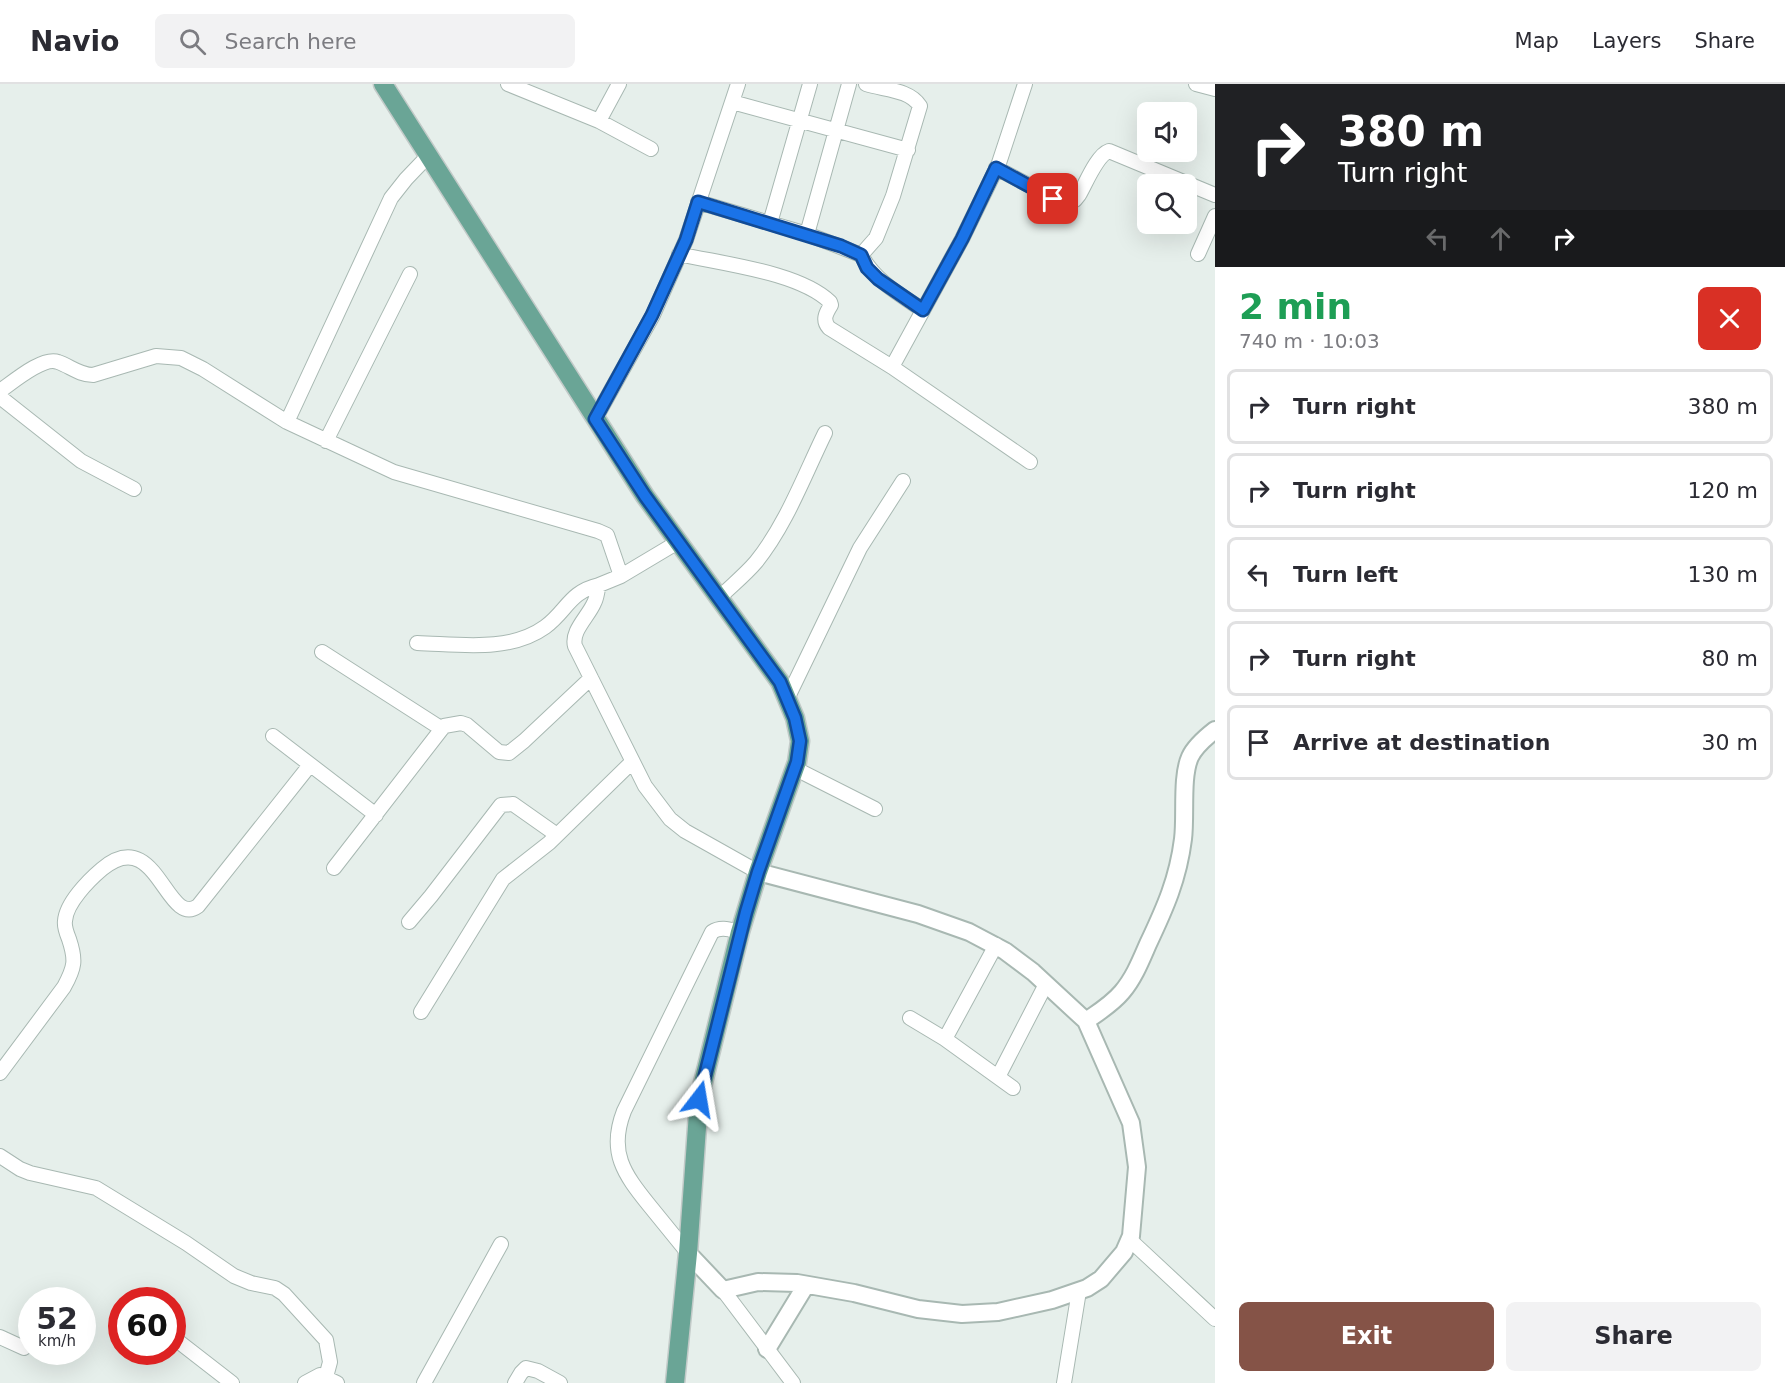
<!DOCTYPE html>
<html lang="en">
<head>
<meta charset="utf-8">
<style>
	:root { --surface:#fff; --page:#f2f2f3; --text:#2b2b33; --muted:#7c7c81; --line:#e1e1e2; --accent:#855347 }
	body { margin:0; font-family:"DejaVu Sans",sans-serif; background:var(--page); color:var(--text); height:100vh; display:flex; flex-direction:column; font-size:22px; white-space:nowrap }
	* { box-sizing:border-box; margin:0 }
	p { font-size:20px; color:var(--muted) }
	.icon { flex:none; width:33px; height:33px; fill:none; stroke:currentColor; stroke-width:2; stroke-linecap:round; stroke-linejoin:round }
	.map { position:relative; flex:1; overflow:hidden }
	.panel { display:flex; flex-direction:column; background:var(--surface); width:570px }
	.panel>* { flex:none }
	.guide { background:#202124; color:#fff; overflow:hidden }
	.buttons { position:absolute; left:1137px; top:18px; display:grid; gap:12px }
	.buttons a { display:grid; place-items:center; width:60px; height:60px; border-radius:9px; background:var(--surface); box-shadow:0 6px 24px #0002; font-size:30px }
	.speed { position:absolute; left:18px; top:1203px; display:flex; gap:12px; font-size:30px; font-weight:700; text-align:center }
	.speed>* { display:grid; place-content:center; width:78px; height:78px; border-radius:50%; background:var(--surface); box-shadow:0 6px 24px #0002; line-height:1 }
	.speed small { font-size:15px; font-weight:400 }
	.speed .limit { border:9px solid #d22; background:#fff; color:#111 }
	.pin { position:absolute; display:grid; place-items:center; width:51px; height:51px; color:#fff; margin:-26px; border-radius:12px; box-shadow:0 3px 9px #0006 }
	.me { position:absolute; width:66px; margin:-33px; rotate:14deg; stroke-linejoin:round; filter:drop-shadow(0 0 4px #0008) }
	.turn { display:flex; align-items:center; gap:21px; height:126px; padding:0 24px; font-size:27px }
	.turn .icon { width:78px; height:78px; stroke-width:2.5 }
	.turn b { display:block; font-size:42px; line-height:51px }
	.lanes { display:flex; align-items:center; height:57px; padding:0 24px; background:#0003; justify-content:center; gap:30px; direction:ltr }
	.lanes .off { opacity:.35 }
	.round { display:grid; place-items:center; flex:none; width:63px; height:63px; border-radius:9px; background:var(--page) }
	.head { display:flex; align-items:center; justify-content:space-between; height:102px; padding:0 24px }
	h1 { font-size:36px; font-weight:600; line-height:45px; color:#1e9e55 }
	.primary-button { display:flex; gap:12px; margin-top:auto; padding:12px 24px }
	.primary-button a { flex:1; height:69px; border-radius:9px; background:var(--accent); color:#fff; font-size:24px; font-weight:600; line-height:69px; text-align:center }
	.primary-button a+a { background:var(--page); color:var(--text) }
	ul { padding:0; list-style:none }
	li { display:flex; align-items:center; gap:18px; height:75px; margin:0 12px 9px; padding:0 12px; border:3px solid var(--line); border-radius:9px }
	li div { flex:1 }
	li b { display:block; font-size:22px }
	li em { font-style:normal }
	header { display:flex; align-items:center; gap:36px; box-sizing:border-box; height:84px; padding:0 30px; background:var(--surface); border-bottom:2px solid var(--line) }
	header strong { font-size:28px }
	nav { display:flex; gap:33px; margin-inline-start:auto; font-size:21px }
	.search { width:420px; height:54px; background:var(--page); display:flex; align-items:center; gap:15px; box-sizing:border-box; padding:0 21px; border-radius:9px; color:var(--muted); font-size:22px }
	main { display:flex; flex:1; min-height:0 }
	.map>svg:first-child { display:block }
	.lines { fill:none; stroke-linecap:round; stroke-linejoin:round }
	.minor-casing { stroke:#a8b8b2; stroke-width:16 }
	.tertiary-casing { stroke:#a8b8b2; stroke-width:20 }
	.primary-casing { stroke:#c2cac8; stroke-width:21 }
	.minor { stroke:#fff; stroke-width:14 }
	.tertiary { stroke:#fff; stroke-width:16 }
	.primary { stroke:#6aa596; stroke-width:18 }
	.route-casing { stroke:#114b97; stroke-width:15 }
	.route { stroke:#1a73e8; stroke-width:10 }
</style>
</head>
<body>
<header>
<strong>Navio</strong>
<div class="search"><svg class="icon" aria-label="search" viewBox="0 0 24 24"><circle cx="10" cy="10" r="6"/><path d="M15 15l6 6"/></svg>Search here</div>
<nav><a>Map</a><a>Layers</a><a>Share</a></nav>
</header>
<main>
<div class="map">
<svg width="1215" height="1299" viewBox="0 0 1215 1299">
	<rect width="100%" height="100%" fill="#e6efeb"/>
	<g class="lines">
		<g class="minor-casing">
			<path id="minor" d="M508,0L599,37L651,65
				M1196,0L1215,5
				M732,18L908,66
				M599,37L619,0
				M996,84L1063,119L1075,116L1079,111C1086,99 1097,71 1109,67L1215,111
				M698,118L807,150L861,171L876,154L893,112L920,22C909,5 884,6 866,0
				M770,139L810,0
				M807,150L849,0
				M679,170C722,180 799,188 830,218L831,221C826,229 822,236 829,244L892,283L1030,378
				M1198,170L1215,132
				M861,171C875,197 899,210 923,226
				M892,283L962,155L999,79L1025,0
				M0,307C13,298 43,272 58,278C70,282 79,291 93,291L156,272L181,274L203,285L287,338L394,388L598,447L607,451L621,492L678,458
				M0,313L81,377L134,405
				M595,335L653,231L686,156L738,0
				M287,338L391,114L406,95L428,72
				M326,357L410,190
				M621,492L599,501C597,507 597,514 594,519C588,533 571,547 575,562L645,702L670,735L685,747L758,788
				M719,514C731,502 745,491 756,478C786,441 804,392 825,349
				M417,559C457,560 509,569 545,543C567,527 569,508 599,501
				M322,568L442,645
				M787,615L860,464L903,397
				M273,652L376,731
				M794,684L875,725
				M334,784L444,642L461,639L467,641L499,668L509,669L524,657L591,594
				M409,838L431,812L501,721L513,720L557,751
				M421,928L503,795L549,759L632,678
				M910,934L945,955L1013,1004
				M945,955L996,861
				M0,989L64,903C75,883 76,876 69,855C67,850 64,843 65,837C66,819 89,796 102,785C157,739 166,845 198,822L310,681
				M998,993L1046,900
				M0,1072L20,1085L30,1089L96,1104L186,1159L234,1192L251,1199L275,1204L284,1210L326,1256L330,1278L326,1293
				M1129,1155L1215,1235
				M688,1169C675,1153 662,1137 649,1121C624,1090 608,1068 624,1027L712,848C721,842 731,846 740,848
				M723,1206L793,1299
				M0,1253L24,1264
				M174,1254L232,1299
				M305,1299L320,1291L337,1299
				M424,1299L501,1160
				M515,1299L521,1289L526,1284L538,1287L560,1299
				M1064,1299L1079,1207"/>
		</g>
		<g class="tertiary-casing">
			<path id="tertiary" d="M1086,937C1099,928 1112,920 1122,908C1134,894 1141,876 1148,860C1165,824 1178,795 1183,755C1186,732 1181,693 1190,673C1195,662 1206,653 1215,646
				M688,1169L723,1206L758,1198L797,1199L854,1209L918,1225L962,1230L998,1228L1052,1216L1087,1204L1101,1195L1124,1168L1131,1152L1137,1083L1131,1039L1086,937L1033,888L1005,867L969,848L918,830L758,788
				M767,1265L806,1201"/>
		</g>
		<g class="primary-casing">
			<path id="primary" d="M383,0L645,412L780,598L795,634L800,657L797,678L758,788L740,848L699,1015L688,1169L675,1299"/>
		</g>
		<use href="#minor" class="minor"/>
		<use href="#tertiary" class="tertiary"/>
		<use href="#primary" class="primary"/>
	</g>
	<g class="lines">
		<g class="route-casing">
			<path id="route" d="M699,1015L746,828L758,788L797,678L800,657L795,634L780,598L645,412L595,335L652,231L686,156L698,118L841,162L861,171L867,184L878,195L923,226L962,155L996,84L1053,115"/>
		</g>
		<use href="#route" class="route"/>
	</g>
</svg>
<div class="buttons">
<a><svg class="icon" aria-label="sound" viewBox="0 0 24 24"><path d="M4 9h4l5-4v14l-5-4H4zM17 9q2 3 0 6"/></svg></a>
<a><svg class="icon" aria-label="search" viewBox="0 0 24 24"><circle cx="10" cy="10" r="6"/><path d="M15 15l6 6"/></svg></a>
</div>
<div class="speed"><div>52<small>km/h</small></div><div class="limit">60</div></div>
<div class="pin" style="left:1053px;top:115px;background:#d93025"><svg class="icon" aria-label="arrive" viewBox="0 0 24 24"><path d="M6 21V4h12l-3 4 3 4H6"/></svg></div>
<svg class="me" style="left:699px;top:1015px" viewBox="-20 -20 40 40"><path d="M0-17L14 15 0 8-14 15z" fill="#1a73e8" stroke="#fff" stroke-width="4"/></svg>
</div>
<section class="panel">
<div class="guide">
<div class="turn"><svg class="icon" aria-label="right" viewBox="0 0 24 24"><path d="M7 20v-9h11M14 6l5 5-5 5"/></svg><div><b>380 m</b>Turn right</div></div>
<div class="lanes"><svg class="icon off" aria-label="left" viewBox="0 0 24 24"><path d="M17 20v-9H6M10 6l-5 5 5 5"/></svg><svg class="icon off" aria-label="ahead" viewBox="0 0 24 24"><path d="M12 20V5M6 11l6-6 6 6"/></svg><svg class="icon" aria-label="right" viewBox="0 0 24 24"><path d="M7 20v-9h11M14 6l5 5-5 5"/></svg></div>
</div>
<div class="head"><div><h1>2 min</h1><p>740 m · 10:03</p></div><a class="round" style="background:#d93025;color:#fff"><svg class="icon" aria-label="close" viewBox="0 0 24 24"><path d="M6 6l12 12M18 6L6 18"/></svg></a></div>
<ul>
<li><svg class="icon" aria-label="right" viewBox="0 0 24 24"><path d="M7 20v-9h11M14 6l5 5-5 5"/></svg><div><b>Turn right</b></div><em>380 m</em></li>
<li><svg class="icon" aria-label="right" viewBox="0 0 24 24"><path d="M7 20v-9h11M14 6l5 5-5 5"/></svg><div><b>Turn right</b></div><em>120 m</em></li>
<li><svg class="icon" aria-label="left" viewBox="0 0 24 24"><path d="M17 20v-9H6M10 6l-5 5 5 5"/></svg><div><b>Turn left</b></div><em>130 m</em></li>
<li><svg class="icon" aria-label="right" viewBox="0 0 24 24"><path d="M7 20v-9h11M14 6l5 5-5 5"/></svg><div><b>Turn right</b></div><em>80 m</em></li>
<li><svg class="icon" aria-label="arrive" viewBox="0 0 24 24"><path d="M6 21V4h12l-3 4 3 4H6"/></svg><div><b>Arrive at destination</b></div><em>30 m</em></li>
</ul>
<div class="primary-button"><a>Exit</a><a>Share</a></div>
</section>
</main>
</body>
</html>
